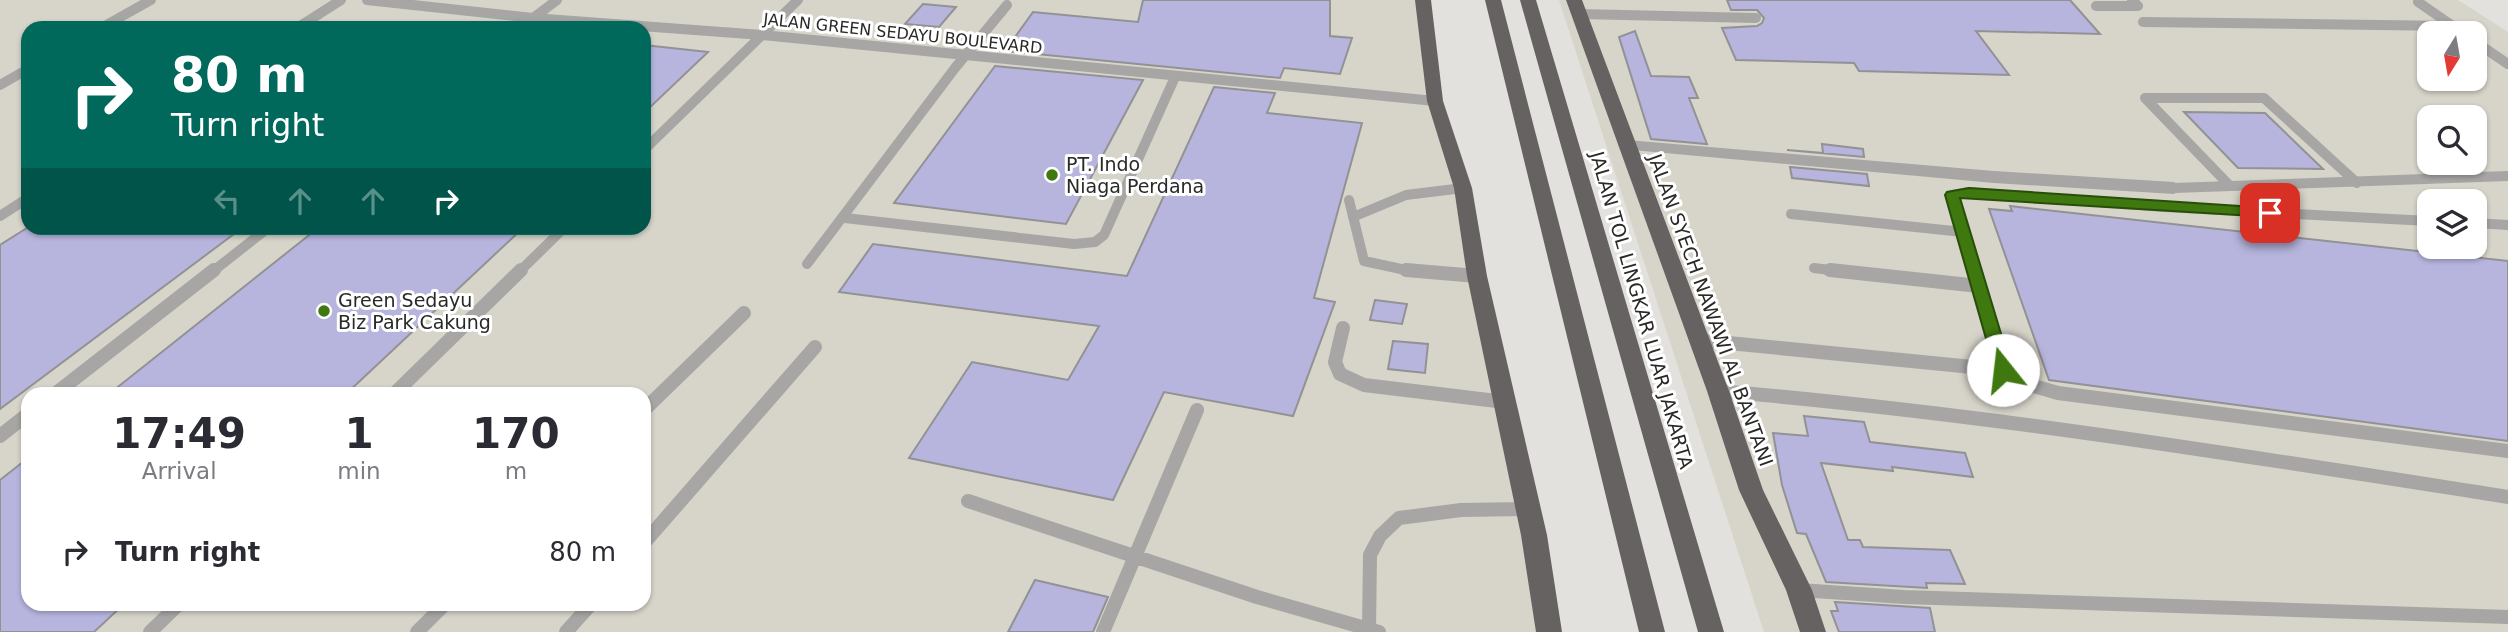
<!DOCTYPE html>
<html lang="en">
<head>
<meta charset="utf-8">
<style>
	:root { --surface:#fff; --page:#f7f7f7; --text:#2b2b33; --muted:#7c7c81 }
	body { margin:0; font-family:"DejaVu Sans",sans-serif; background:var(--page); color:var(--text); height:100vh; display:flex; flex-direction:column; font-size:26px; white-space:nowrap }
	* { box-sizing:border-box; margin:0 }
	p { font-size:23px; color:var(--muted) }
	.icon { flex:none; width:38px; height:38px; fill:none; stroke:currentColor; stroke-width:2; stroke-linecap:round; stroke-linejoin:round }
	.map { position:relative; flex:1; overflow:hidden }
	.sheet { position:absolute; left:21px; top:387px; width:630px; height:224px; display:flex; flex-direction:column; background:var(--surface); border-radius:21px; box-shadow:0 2px 5px #0004 }
	.sheet>* { flex:none }
	.top-card { position:absolute; left:21px; top:21px; width:630px; height:214px; border-radius:21px; box-shadow:0 2px 5px #0004; background:#00695c; color:#fff; overflow:hidden }
	.needle { width:46px; rotate:191deg }
	.fabs { position:absolute; left:2417px; top:21px; display:grid; gap:14px }
	.fabs a { display:grid; place-items:center; width:70px; height:70px; border-radius:14px; background:var(--surface); box-shadow:0 2px 5px #0004; font-size:35px }
	.pin { position:absolute; display:grid; place-items:center; width:60px; height:60px; color:#fff; margin:-30px; border-radius:14px; box-shadow:0 4px 10px #0006 }
	.me { position:absolute; width:77px; margin:-38px; rotate:344deg; stroke-linejoin:round; filter:drop-shadow(0 0 5px #0008) }
	.turn { display:flex; align-items:center; gap:24px; height:147px; padding:0 35px; font-size:32px }
	.turn .icon { width:91px; height:91px; stroke-width:2.5 }
	.turn b { display:block; font-size:49px; line-height:60px }
	.lanes { display:flex; align-items:center; height:66px; padding:0 35px; background:#0003; justify-content:center; gap:35px; direction:ltr }
	.lanes .off { opacity:.35 }
	.eta { display:flex; justify-content:space-evenly; align-items:center; height:119px; text-align:center }
	.eta b { font-size:42px; font-weight:800; line-height:49px }
	ul { padding:0; list-style:none }
	li { display:flex; align-items:center; gap:21px; height:91px; padding:0 35px }
	li div { flex:1 }
	li b { display:block; font-size:26px }
	li em { font-style:normal }
	.map>svg:first-child { display:block }
	.built { fill:#d7d4ca; fill-rule:evenodd }
	.building { fill:#b7b5de; stroke:#929295; stroke-width:2 }
	.lines { fill:none; stroke-linecap:round; stroke-linejoin:round }
	.lane-far1 { stroke:#a7a6a5; stroke-width:10 }
	.lane { stroke:#a7a6a5; stroke-width:14 }
	.street { fill:#a7a6a5; fill-rule:evenodd }
	.highway { fill:#656261; fill-rule:evenodd }
	.route { fill:#3e780f; stroke:#284e0a; stroke-width:2 }
	.poi-dot { fill:#3e780f; stroke:#fff; stroke-width:2.5 }
	.labels { text-anchor:middle; stroke-width:6; stroke-linejoin:round; paint-order:stroke }
	.far-street-label { font-size:16px; fill:#292928; stroke:#fff }
	.poi-label { font-size:19px; fill:#292928; stroke:#fff; text-anchor:start }
	.street-label { font-size:19px; fill:#292928; stroke:#fff }
</style>
</head>
<body>
<div class="map">
<svg width="2508" height="632" viewBox="0 0 2508 632">
	<rect width="100%" height="100%" fill="#e2e1de"/>
	<path class="built" d="M0,0H1420L1424,44L1544,632H0ZM28,28H644V228H28ZM28,394H644V604H28Z
		M1559,0H2458L2508,32V632H1764ZM2429,33H2474V79H2429ZM2429,117H2474V163H2429ZM2429,201H2474V247H2429Z"/>
	<path class="building" d="M1143,0H1330V36L1352,38L1340,74L1284,68L1280,78L1005,51L1033,12L1138,22Z
		M1727,0H2070L2100,34L1976,31L2009,75L1859,71L1854,63L1736,60L1722,28L1757,26L1762,23L1764,18L1757,10H1731Z
		M923,4L956,7L939,27L905,24Z
		M1635,31L1651,76L1689,77L1698,98H1689L1707,144L1651,139L1619,37Z
		M644,45L708,52L644,113Z
		M995,66L1143,80L1066,224L894,203Z
		M1214,87L1275,93L1267,113L1362,123L1314,298L1335,302L1293,416L1164,392L1113,500L909,458L972,362L1068,380L1099,326L839,292L873,244L1127,276Z
		M2184,112L2265,113L2323,169L2238,168Z
		M1822,144L1863,149L1864,157L1787,150L1823,153Z
		M1790,167L1867,174L1869,186L1792,178Z
		M2010,206L2508,261V441L2049,380L1989,209L2012,211Z
		M27,228H242L0,409V245Z
		M318,228H523L346,394H109Z
		M1375,300L1407,304L1402,324L1370,320Z
		M1393,341L1428,344L1425,373L1388,369Z
		M1804,416L1864,422L1870,442L1965,453L1973,477L1892,467L1893,471L1821,463L1848,540H1860L1863,547L1950,550L1965,584L1926,583L1927,588L1826,582L1806,534L1797,533L1782,485L1773,433L1808,436Z
		M28,458V604H124L94,632H0V480Z
		M1035,580L1108,597L1093,632H1008Z
		M1835,602L1930,608L1935,632H1839L1831,611H1838Z"/>
	<g class="lines">
		<path class="lane-far1" d="M367,0L533,18L762,35L1435,101
			M2418,2L2463,33
			M2096,6H2138L2132,0
			M1579,14L1756,18
			M2143,22L2453,26
			M101,28L151,0
			M297,28L341,0
			M520,28L557,0
			M2474,41L2508,64
			M0,85L28,69
			M644,150L798,0
			M2230,186L2145,98H2264L2357,183
			M2174,188L2508,176
			M1349,200L1364,261L1415,272
			M1791,214L1963,232L1952,195L1969,192L2164,207L2429,221
			M0,216L28,198
			M1353,217L1406,195L1463,188
			M845,218L1074,244L1095,242L1104,235L1175,77
			M2474,223L2508,225
			M1963,232L1974,272
			M807,264L955,68L1007,5
			M1814,268L1846,272
			M212,272L268,228
			M519,272L564,228"/>
		<path class="lane" d="M1406,270L1477,276
			M1830,270L1979,286
			M1974,270L2003,370
			M1343,328L1335,362L1340,374L1364,385L1505,402
			M1698,340L2003,370L2030,385L2058,393L2508,451
			M1718,391C1983,413 2246,456 2508,497
			M55,394L214,270
			M394,394L521,270
			M644,410L744,313
			M0,436L28,414
			M968,501L1257,597L1379,632
			M644,543L815,347
			M1799,590L1904,597L2508,617
			M1369,630L1370,555L1380,536L1399,518L1461,510L1528,509
			M150,632L179,604
			M417,632L445,604
			M566,632L591,604
			M1103,632L1197,410"/>
		<path class="street" d="M1627,140L1994,171L2174,182L2183,188L2174,194L1994,183L1621,149L1618,145L1621,141Z"/>
		<path class="highway" d="M1415,0H1431L1443,101L1472,188L1487,276L1547,535L1562,632H1536L1521,535L1467,276L1454,188L1427,101Z
			M1485,0H1501L1665,632H1639Z
			M1520,0H1536L1724,632H1698Z
			M1566,0H1582L1729,391L1763,490L1812,590L1826,632H1800L1786,590L1739,490L1707,391Z"/>
	</g>
	<path class="route" d="M1969,188L2270,208L2277,213L2270,217L1960,198L2012,370L2003,375L1995,370L1945,195L1947,192Z"/>
	<g class="poi-dot">
		<circle cx="1052" cy="175" r="7"/>
		<circle cx="324" cy="311" r="7"/>
	</g>
	<g class="labels">
		<g class="far-street-label">
			<text transform="translate(903 33) rotate(6)" y="6">JALAN GREEN SEDAYU BOULEVARD</text>
		</g>
		<g class="poi-label">
			<text x="1066" y="171">PT. Indo<tspan x="1066" dy="22">Niaga Perdana</tspan></text>
			<text x="338" y="307">Green Sedayu<tspan x="338" dy="22">Biz Park Cakung</tspan></text>
		</g>
		<g class="street-label">
			<text transform="translate(1642 310) rotate(74)" y="7">JALAN TOL LINGKAR LUAR JAKARTA</text>
			<text transform="translate(1711 310) rotate(70)" y="7">JALAN SYECH NAWAWI AL BANTANI</text>
		</g>
	</g>
</svg>
<div class="fabs">
<a><svg class="needle" viewBox="-14 -14 28 28"><path d="M0-13l5 13h-10z" fill="#e53935"/><path d="M0 13l5-13h-10z" fill="#7c7c81"/></svg></a>
<a><svg class="icon" aria-label="search" viewBox="0 0 24 24"><circle cx="10" cy="10" r="6"/><path d="M15 15l6 6"/></svg></a>
<a><svg class="icon" aria-label="layers" viewBox="0 0 24 24"><path d="M12 4l9 5-9 5-9-5zM3 14l9 5 9-5"/></svg></a>
</div>
<div class="pin" style="left:2270px;top:213px;background:#d93025"><svg class="icon" aria-label="arrive" viewBox="0 0 24 24"><path d="M6 21V4h12l-3 4 3 4H6"/></svg></div>
<svg class="me" style="left:2003px;top:370px" viewBox="-20 -20 40 40"><circle r="19" fill="#fff"/><path d="M0-13L10 11 0 6-10 11z" fill="#3e780f"/></svg>
<div class="top-card">
<div class="turn"><svg class="icon" aria-label="right" viewBox="0 0 24 24"><path d="M7 20v-9h11M14 6l5 5-5 5"/></svg><div><b>80 m</b>Turn right</div></div>
<div class="lanes"><svg class="icon off" aria-label="left" viewBox="0 0 24 24"><path d="M17 20v-9H6M10 6l-5 5 5 5"/></svg><svg class="icon off" aria-label="ahead" viewBox="0 0 24 24"><path d="M12 20V5M6 11l6-6 6 6"/></svg><svg class="icon off" aria-label="ahead" viewBox="0 0 24 24"><path d="M12 20V5M6 11l6-6 6 6"/></svg><svg class="icon" aria-label="right" viewBox="0 0 24 24"><path d="M7 20v-9h11M14 6l5 5-5 5"/></svg></div>
</div>
<section class="sheet">
<div class="eta">
<div><b>17:49</b><p>Arrival</p></div>
<div><b>1</b><p>min</p></div>
<div><b>170</b><p>m</p></div>
</div>
<ul>
<li><svg class="icon" aria-label="right" viewBox="0 0 24 24"><path d="M7 20v-9h11M14 6l5 5-5 5"/></svg><div><b>Turn right</b></div><em>80 m</em></li>
</ul>
</section>
</div>
</body>
</html>
